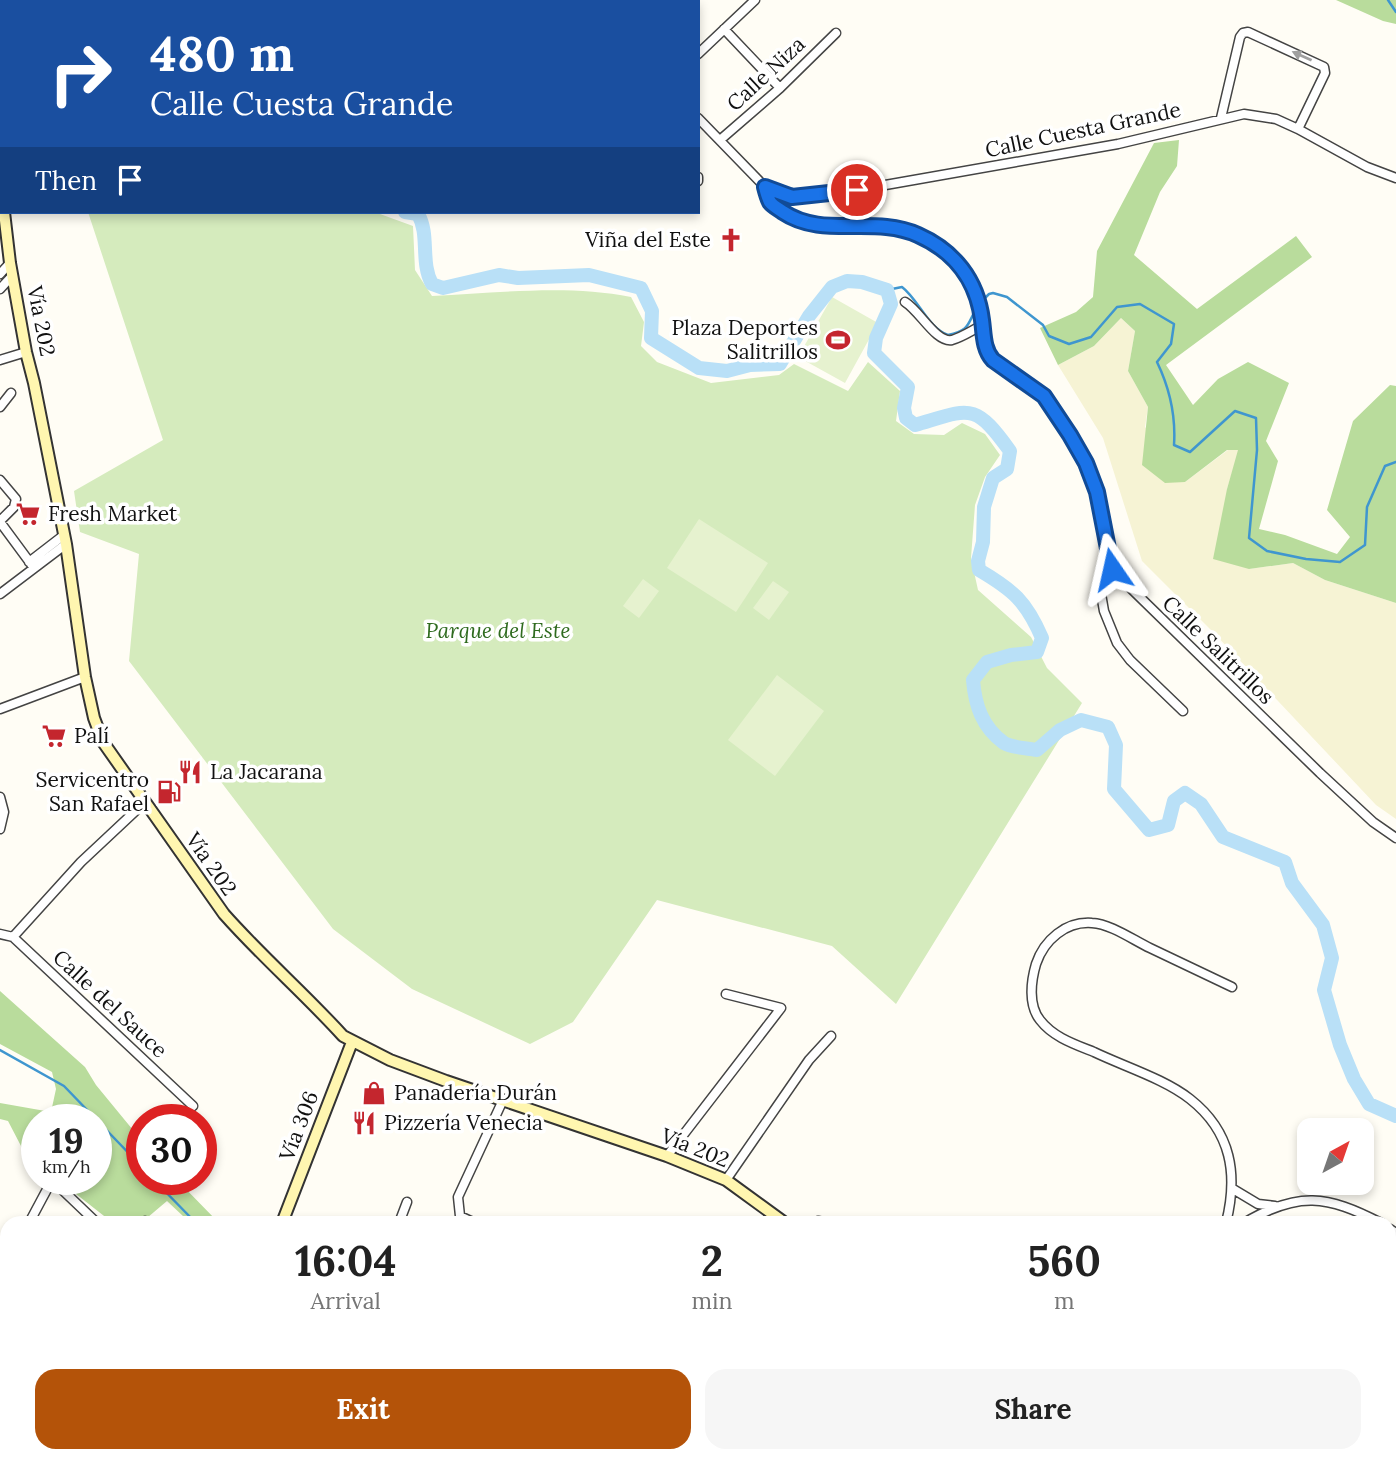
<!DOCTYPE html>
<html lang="en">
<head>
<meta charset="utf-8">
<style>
	:root { --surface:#fff; --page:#f6f6f6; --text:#222; --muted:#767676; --accent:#b45309 }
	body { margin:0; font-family:Lora,serif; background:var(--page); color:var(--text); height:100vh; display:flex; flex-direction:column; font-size:26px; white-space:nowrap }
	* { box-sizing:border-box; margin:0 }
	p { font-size:23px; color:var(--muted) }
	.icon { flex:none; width:38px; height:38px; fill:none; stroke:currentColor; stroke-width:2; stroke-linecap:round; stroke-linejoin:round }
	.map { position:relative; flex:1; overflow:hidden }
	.drawer { position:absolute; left:0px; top:1216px; width:1396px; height:247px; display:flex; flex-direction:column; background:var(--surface); border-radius:21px 21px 0 0; box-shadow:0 4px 10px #0003 }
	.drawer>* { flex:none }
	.banner { position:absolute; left:0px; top:0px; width:700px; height:214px; box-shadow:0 4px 10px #0003; background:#1a4fa0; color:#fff; overflow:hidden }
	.needle { width:46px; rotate:40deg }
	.buttons { position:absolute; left:1297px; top:1118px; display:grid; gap:14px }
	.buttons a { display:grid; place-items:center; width:77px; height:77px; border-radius:14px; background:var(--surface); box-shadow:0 4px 10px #0003; font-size:35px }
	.speed { position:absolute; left:21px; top:1104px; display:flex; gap:14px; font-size:35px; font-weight:700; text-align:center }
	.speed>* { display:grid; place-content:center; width:91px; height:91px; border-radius:50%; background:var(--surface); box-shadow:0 4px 10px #0003; line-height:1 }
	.speed small { font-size:18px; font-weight:400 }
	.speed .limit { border:10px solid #d22; background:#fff; color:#111 }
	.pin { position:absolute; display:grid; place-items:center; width:60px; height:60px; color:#fff; margin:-30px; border:4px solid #fff; border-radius:50%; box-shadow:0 2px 7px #0007 }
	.me { position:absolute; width:77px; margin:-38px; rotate:349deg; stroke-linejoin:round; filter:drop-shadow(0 0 5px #0008) }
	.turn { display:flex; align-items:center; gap:24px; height:147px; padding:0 35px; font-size:32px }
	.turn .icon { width:91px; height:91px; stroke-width:2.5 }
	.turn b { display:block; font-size:49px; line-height:60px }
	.then { display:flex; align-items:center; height:66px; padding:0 35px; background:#0003; gap:14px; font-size:26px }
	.eta { display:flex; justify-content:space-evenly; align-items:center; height:119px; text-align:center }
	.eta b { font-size:42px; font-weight:700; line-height:49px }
	.button { display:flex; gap:14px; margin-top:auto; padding:14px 35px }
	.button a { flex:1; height:80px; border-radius:21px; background:var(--accent); color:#fff; font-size:28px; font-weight:700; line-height:80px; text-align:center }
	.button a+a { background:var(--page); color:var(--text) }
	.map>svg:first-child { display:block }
	.farmland { fill:#f6f3d4 }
	.green { fill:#d5ebbd }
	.forest { fill:#b9dc9c }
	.pitch { fill:#e6f2cf }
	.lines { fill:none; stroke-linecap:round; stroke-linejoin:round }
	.stream { stroke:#3f96cf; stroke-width:2.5 }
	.river { stroke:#b9e0f7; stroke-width:14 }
	.street-casing { stroke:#444; stroke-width:11 }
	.secondary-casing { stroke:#333; stroke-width:14 }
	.street { stroke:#fff; stroke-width:8 }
	.secondary { stroke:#fff6b0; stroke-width:10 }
	.oneway { fill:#a0a0a0 }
	.route-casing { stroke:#114b97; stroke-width:18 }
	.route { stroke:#1a73e8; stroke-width:12 }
	.labels { text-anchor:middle; stroke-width:7; stroke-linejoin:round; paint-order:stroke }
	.street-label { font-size:21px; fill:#111; stroke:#fff }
	.poi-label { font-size:21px; fill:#111; stroke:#fff; text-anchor:start }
	.park-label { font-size:21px; font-style:italic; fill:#2f6b1f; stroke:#fff }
</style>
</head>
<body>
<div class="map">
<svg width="1396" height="1462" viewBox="0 0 1396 1462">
	<rect width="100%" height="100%" fill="#fffdf5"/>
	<path class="farmland" d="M1121,318L1135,331L1128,371L1148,407L1145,427L1185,482L1228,450H1239L1227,489L1249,569L1293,563L1325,580L1396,603V819L1376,805L1214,633L1142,561L1103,438L1058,365L1094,346Z"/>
	<path class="green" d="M88,212H367L380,214L413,226L415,270L432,296C498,293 567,284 631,297L644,322L641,346L657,362L711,383L779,375L794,364L848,391L868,362L900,391L896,421L914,434L944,435L962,423L985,434L1000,455L985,477L975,505L971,558L978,590L1031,637L1047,668L1082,703L896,1004L832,946L657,900L573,1022L530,1044L412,989L333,929L129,661L139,554L80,532L74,491L163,440Z"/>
	<path class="forest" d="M1336,0H1396V24L1383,21Z
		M1179,140L1177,166L1160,192L1134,255L1197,309L1296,236L1312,257L1166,365L1193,405L1218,379L1248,362L1289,383L1266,441L1278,461L1259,529L1285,535L1337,554L1350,537L1327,510L1353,421L1390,385L1396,386V603L1325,580L1293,563L1249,569L1213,559L1227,489L1238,450H1227L1185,482L1165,483L1142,465L1148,407L1128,371L1135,331L1121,318L1094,346L1058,365L1040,328L1076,312L1093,297L1097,251L1154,143Z
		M0,991L85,1067L96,1085L142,1141V1180H177L219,1223H185L184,1217L167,1201L141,1223H113L62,1183L63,1180H96V1120H37V1163L33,1169L8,1121L0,1119V1103L51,1112L56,1089L52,1072L0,1044Z"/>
	<path class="pitch" d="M832,297L878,323L845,383L798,357Z
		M699,519L768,563L736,612L667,568Z
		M643,579L659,591L639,618L623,606Z
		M773,581L789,592L769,620L753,608Z
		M777,675L824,711L775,776L728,740Z"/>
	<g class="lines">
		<path class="stream" d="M1388,0L1396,12
			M887,290L902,287C918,299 929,329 948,335C970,330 967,325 976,309
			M980,303L989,294L993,293L1007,297L1043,325L1049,336L1069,344L1091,337L1117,307L1140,304L1174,324L1171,344L1157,362C1170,389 1176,415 1174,445L1190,452L1235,411L1256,418L1257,450L1249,538L1267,551L1306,559L1340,562L1365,545L1367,507L1385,466L1396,462
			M0,1050L64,1086L142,1167
			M154,1180L196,1223"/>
		<path class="river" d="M141,2L142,0
			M405,212L418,214C430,235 420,262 432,284L443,288L499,275L518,278L589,275L641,288L652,311L651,338L699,368L727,371L750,365L780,364L809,316L832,287L847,281L862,282L887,290L891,304L876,338L874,353L908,387L904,408L906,418L915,425C970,409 974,401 1010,451L1007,469L993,478L984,507L983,542L978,561L979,570C1013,590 1026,601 1042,638L1037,652L1011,655L987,662L973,680C975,705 982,727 1004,743C1012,748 1028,748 1037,750L1060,730L1081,720L1108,727L1116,745L1114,789L1149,830L1168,825L1174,801L1185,793L1201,804L1223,837L1285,862L1292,883L1323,925L1332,958L1324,990L1340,1045L1354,1079L1369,1104L1396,1116"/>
		<g class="street-casing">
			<path id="street" d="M583,0L585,2
				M365,2L366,0
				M527,2L528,1
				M652,2L654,0
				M724,29L780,88
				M698,54L755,0
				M0,107H2
				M698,118L765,187L770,202L792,218L808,224L827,227L867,225L903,229L921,236L958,262L970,279L977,298L987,352L993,360L1044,396L1070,435L1086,463L1097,492L1112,570L1320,773L1373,822L1396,838
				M1221,118L1240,37L1243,33L1248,32L1324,67L1325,73L1298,129
				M720,140L780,88L836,33
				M698,177V181
				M765,187L792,197L857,190L1118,144L1244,114L1276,119L1298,129L1367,167L1396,178
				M0,274L10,263
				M0,289L12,276
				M905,302C920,311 936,343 952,340C963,337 974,329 983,325
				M0,360L26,352
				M0,407L11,393
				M0,480L16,499L14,507L0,521
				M0,522L34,568
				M29,562L64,535
				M1112,570L1103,584L1101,594L1104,611L1117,643L1130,660L1183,711
				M0,594L66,544
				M0,709L85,677
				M0,797L4,812L0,829
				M0,934L13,937L193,1106
				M13,937L81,862L144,803
				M667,1156L781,1008L726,994
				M726,1180L809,1060L831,1036
				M1233,1189L1258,1204L1275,1206
				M145,1221L147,1223
				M29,1223L52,1180L97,1223
				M399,1223L407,1202
				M475,1223L460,1216L458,1197L503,1100
				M817,1223L818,1221L830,1223
				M1226,1223C1238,1175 1232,1132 1190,1099C1165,1079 1123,1066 1094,1052C1074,1044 1053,1037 1040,1020C1028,1005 1031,981 1036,964C1044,940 1066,921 1092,923C1111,924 1133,940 1150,948C1177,961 1205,974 1232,987
				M1244,1223C1298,1191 1327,1195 1381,1223
				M1390,1229L1396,1233
				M0,1283L7,1268
				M0,1348L7,1350
				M1390,1363V1362
				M1390,1394L1396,1402
				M290,1456L304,1462
				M760,1456L770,1462
				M1206,1456L1221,1462
				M5,1462L7,1454
				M640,1462L686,1456
				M1272,1462L1276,1456"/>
		</g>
		<g class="secondary-casing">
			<path id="secondary" d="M0,180L2,195
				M4,212L10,263L26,352L34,383L66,544L85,677L94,718L103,742L224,914C262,957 305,994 343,1036L390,1060L446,1081L667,1156L726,1180L785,1223
				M282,1223L352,1042
				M0,1398L7,1400
				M929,1456L934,1462
				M207,1462L209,1456"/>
		</g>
		<use href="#street" class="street"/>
		<use href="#secondary" class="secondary"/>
	</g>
	<defs><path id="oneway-solid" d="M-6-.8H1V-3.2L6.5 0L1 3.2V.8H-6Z" transform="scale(1.75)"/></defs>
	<use class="oneway" href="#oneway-solid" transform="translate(1302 56) rotate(-156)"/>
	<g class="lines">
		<g class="route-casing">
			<path id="route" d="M857,190L792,197L765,187C766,191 768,198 770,202C773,206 779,209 783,212C823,239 874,215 918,235C954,251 977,280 982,320C984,334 983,349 993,360L1044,396L1070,435L1086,463L1097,492L1112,569"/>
		</g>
		<use href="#route" class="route"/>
	</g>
	<defs>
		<g id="church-bare" transform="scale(1.89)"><path d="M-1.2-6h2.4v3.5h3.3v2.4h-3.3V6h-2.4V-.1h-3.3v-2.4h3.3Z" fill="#c4262e" stroke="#fff" stroke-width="2.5" paint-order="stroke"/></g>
		<g id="stadium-bare" transform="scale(1.89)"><path d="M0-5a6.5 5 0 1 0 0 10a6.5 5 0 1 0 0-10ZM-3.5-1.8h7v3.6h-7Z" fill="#c4262e" stroke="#fff" stroke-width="2.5" paint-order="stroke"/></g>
		<g id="supermarket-bare" transform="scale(1.89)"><path d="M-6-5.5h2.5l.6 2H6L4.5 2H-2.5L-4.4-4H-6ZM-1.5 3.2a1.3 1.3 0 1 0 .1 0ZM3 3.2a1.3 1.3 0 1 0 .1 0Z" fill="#c4262e" stroke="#fff" stroke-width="2.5" paint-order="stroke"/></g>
		<g id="restaurant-bare" transform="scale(1.89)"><path d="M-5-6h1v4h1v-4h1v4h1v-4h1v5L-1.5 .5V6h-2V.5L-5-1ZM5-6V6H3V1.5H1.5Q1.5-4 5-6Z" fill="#c4262e" stroke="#fff" stroke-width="2.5" paint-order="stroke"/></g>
		<g id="fuel-bare" transform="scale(1.89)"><path d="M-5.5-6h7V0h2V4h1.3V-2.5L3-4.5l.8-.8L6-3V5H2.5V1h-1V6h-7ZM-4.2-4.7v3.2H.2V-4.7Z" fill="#c4262e" stroke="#fff" stroke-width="2.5" paint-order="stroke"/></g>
		<g id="shop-bare" transform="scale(1.89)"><path d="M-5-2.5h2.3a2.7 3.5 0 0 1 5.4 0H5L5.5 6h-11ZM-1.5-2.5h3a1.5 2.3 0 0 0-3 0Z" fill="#c4262e" stroke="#fff" stroke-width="2.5" paint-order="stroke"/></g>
	</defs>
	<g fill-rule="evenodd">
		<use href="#church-bare" x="731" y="240"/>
		<use href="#stadium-bare" x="838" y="340"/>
		<use href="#supermarket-bare" x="28" y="514"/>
		<use href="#supermarket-bare" x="54" y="736"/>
		<use href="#restaurant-bare" x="190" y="772"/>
		<use href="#fuel-bare" x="169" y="792"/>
		<use href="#shop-bare" x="374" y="1093"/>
		<use href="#restaurant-bare" x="364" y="1123"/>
	</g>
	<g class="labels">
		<g class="street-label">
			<text transform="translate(766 74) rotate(-43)" y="7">Calle Niza</text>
			<text transform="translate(1083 130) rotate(-12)" y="7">Calle Cuesta Grande</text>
			<text transform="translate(41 321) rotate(79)" y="7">Vía 202</text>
			<text transform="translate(1218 650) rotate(44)" y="7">Calle Salitrillos</text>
			<text transform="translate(211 864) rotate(55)" y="7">Vía 202</text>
			<text transform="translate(110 1004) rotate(43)" y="7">Calle del Sauce</text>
			<text transform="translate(299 1126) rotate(-69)" y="7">Vía 306</text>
			<text transform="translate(695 1148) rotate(22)" y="7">Vía 202</text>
		</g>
		<g class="poi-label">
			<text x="711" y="247" text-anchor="end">Viña del Este</text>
			<text x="818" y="335" text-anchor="end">Plaza Deportes<tspan x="818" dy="24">Salitrillos</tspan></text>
			<text x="48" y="521">Fresh Market</text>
			<text x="74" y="743">Palí</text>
			<text x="210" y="779">La Jacarana</text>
			<text x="149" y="787" text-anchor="end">Servicentro<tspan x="149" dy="24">San Rafael</tspan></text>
			<text x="394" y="1100">Panadería Durán</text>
			<text x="384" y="1130">Pizzería Venecia</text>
		</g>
		<g class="park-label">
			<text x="498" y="638">Parque del Este</text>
		</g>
	</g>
</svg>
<div class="buttons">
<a><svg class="needle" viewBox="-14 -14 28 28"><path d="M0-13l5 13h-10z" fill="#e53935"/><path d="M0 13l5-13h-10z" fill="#767676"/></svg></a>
</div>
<div class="speed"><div>19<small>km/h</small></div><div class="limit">30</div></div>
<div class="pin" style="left:857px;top:190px;background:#d93025"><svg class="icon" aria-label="arrive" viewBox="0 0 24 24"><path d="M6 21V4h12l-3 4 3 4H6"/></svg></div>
<svg class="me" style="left:1112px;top:569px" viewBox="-20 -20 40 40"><path d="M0-17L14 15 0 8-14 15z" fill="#1a73e8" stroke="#fff" stroke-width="4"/></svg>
<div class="banner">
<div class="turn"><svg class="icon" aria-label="right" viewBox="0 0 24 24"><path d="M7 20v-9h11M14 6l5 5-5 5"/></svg><div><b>480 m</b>Calle Cuesta Grande</div></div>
<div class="then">Then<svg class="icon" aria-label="arrive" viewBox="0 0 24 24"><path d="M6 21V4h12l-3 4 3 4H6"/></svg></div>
</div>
<section class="drawer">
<div class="eta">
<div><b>16:04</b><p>Arrival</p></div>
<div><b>2</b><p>min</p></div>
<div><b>560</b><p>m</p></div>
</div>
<div class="button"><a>Exit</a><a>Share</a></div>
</section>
</div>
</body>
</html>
